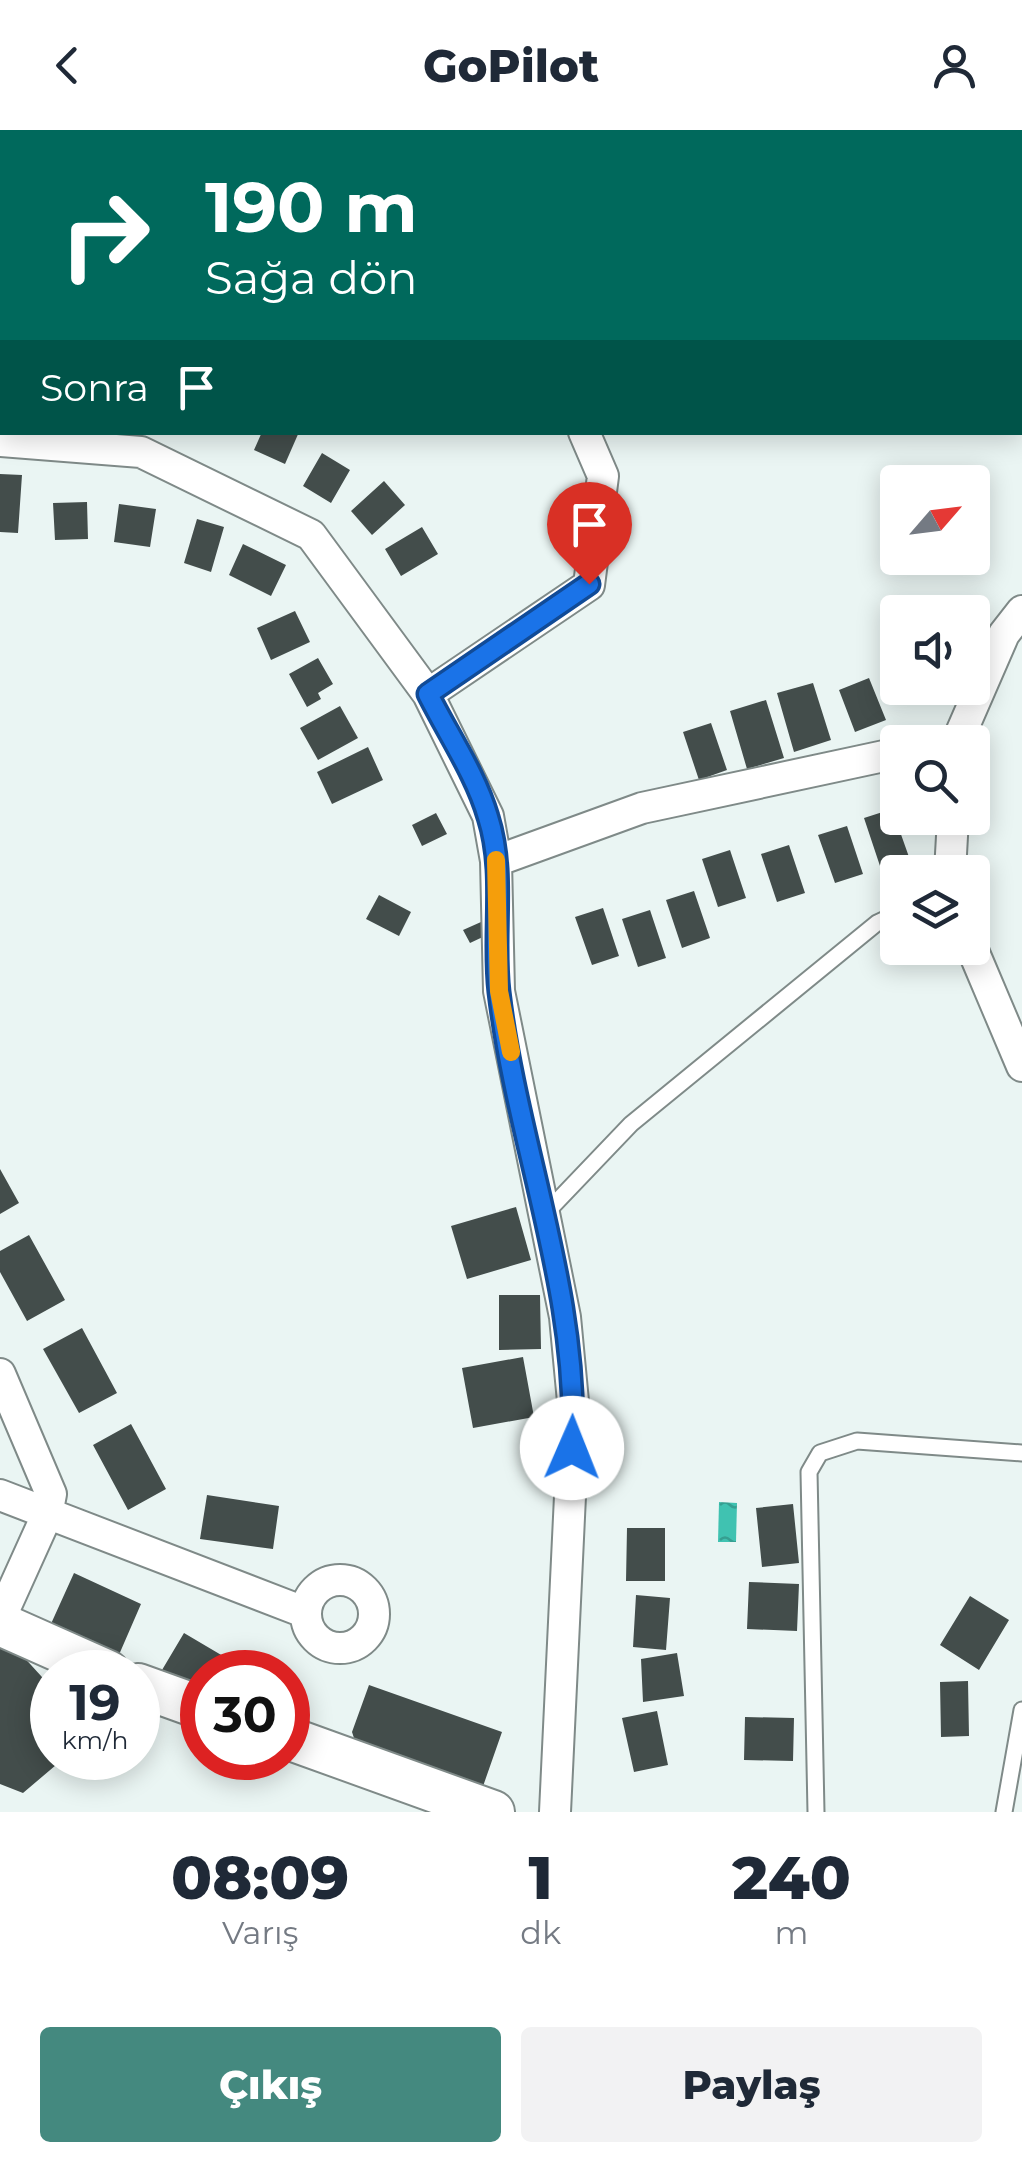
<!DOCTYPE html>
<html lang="tr">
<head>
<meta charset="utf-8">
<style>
	:root { --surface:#fff; --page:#f2f2f3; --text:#1f2937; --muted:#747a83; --accent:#44897f }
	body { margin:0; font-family:Montserrat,sans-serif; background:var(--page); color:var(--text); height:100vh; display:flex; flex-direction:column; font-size:38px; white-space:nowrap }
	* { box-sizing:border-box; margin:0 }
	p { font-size:32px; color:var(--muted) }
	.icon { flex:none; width:55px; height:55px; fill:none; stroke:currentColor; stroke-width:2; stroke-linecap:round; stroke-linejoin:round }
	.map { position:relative; height:1682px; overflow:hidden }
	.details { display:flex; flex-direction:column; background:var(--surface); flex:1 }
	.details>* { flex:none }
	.top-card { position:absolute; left:0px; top:0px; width:1022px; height:305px; box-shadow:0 5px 25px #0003; background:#00695c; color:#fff; overflow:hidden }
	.needle { width:65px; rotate:62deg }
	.controls { position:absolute; left:880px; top:335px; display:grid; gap:20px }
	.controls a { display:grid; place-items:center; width:110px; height:110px; border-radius:10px; background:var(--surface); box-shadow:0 5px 25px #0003; font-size:50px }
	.speed { position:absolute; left:30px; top:1520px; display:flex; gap:20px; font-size:50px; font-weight:700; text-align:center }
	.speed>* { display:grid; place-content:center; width:130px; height:130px; border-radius:50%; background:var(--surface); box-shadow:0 5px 25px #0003; line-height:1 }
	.speed small { font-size:25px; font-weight:400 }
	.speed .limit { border:15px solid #d22; background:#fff; color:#111 }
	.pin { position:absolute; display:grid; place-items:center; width:85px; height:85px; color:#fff; margin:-102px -42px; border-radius:50% 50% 50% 0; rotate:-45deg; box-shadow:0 0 10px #0007 }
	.pin .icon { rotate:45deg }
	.me { position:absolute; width:110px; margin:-55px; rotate:1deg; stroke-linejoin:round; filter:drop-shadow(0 0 8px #0008) }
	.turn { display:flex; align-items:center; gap:35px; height:210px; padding:0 40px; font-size:45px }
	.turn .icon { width:130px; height:130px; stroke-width:2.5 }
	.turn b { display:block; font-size:70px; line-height:85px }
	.then { display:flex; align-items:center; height:95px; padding:0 40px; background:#0003; gap:20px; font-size:38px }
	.eta { display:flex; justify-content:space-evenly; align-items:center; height:170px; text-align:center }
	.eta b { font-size:60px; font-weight:800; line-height:70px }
	.primary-button { display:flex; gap:20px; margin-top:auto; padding:20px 40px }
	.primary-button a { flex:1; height:115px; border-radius:10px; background:var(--accent); color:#fff; font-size:40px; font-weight:800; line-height:115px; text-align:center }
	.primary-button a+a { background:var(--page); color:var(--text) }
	header { display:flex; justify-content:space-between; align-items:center; height:130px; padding:0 40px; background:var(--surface); font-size:45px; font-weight:800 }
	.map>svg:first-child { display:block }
	.water { fill:url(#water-ripples) }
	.building { fill:#434d4b }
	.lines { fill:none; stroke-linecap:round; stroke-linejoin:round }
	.lane-casing { stroke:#7f8a88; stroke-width:19 }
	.street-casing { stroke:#7f8a88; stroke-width:34 }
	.secondary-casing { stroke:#7f8a88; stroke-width:46 }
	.path { stroke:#8b9391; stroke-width:5; stroke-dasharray:8 8; stroke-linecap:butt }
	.lane { stroke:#fff; stroke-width:15 }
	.street { stroke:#fff; stroke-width:30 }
	.secondary { stroke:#fff; stroke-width:42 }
	.route-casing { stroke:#114b97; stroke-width:25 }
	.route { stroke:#1a73e8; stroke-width:18 }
	.slow { stroke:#f59e0b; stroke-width:18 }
</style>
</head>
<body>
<header><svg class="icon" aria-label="back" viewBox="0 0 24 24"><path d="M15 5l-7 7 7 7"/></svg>GoPilot<svg class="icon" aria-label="person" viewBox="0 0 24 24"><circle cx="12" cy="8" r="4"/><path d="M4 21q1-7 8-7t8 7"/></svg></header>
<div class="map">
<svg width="1022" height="1682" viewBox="0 0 1022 1682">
	<defs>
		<pattern id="water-ripples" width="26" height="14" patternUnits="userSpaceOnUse" patternTransform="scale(2.5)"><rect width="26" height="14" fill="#40c2b1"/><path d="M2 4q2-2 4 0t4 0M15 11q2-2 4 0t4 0" fill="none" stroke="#369f91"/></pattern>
	</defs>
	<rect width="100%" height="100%" fill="#eaf5f3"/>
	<path class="water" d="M719,1372L737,1373L736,1412H718Z"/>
	<path class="building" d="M262,302H299L285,334L254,320Z
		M322,323L350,340L331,373L303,356Z
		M0,344L22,345L18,403L0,402Z
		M384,351L405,375L372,405L351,381Z
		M87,372L88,409L55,410L53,373Z
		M119,374L156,379L150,417L114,412Z
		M197,389L224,397L211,442L184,433Z
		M422,397L438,424L401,446L385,419Z
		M243,414L286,435L271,466L229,445Z
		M295,481L310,512L271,530L257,498Z
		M318,528L333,554L318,563L321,569L307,577L289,544Z
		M869,548L886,590L855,602L839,560Z
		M813,553L831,610L794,622L777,563Z
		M910,558H947L915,570Z
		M766,570L784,628L747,639L730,581Z
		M340,576L358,608L318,630L300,598Z
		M711,593L727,640L699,650L683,602Z
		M368,617L383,650L332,674L317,642Z
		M892,679L909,727L880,736L864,688Z
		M436,683L447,704L422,716L412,695Z
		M847,696L863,744L835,753L818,705Z
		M789,715L805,763L777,772L761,724Z
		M730,720L746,768L718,777L702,729Z
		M694,761L710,808L682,818L666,770Z
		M379,765L411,782L399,806L366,789Z
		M603,778L619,826L592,835L575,787Z
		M650,780L666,828L638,837L622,789Z
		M481,792L487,805L470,813L463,800Z
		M0,1039L19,1073L0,1084Z
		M516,1077L531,1130L467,1149L451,1096Z
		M29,1105L65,1170L27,1191L0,1142V1121Z
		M499,1165H540L541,1219L499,1220Z
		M82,1198L117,1263L79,1283L43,1219Z
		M523,1227L534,1287L473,1298L462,1238Z
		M131,1294L166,1359L128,1380L93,1315Z
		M207,1365L279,1376L273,1419L200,1409Z
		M793,1374L799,1433L762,1437L756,1378Z
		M627,1398H665V1451H626Z
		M74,1443L141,1474L118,1527L50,1496Z
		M749,1452L799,1454L797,1501L747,1499Z
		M636,1465L670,1468L666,1520L633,1517Z
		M970,1466L1009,1490L979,1540L940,1515Z
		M0,1501L52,1558V1623L48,1627L56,1635L23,1663L0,1654Z
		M184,1503L250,1542H202V1564L162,1540Z
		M677,1523L684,1566L643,1572L641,1529Z
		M968,1551L969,1606L941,1607L940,1552Z
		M369,1555L502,1602L481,1662L358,1620L352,1602Z
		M138,1576L160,1586L150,1608L138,1603Z
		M657,1581L668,1635L634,1642L622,1588Z
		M745,1587L794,1588L793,1631L744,1630Z"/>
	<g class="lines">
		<g class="lane-casing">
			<path id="lane" d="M544,1085L631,994L877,793L898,783
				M816,1682L809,1342L820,1323L857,1311L1022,1323
				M1004,1682L1022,1580"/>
		</g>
		<g class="street-casing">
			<path id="street" d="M0,311L141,322L311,405L428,564L488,686L496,731L499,861L565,1187L574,1282L555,1682
				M428,564L589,455L603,346L584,302
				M957,612L1004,504L1022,481
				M496,731L642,678L898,623
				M950,742L953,688
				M972,818L1022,936
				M0,1244L51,1364L47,1385L0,1489
				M0,1365L304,1482
				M306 1484a34 34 0 1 1 68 0a34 34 0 1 1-68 0Z"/>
		</g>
		<g class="secondary-casing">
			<path id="secondary" d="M0,1494L108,1542
				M138,1555L202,1578
				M288,1608L493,1682"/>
		</g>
		<path class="path" d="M275,0L280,2"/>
		<use href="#lane" class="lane"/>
		<use href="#street" class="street"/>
		<use href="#secondary" class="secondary"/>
	</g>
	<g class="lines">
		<g class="route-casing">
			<path id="route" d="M572,1318C580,1163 517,1015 499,862C492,804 506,743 488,687C476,645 448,604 428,564L589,454"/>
		</g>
		<use href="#route" class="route"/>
		<path class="slow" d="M496,730L499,861L511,922"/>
	</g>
</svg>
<div class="controls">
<a><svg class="needle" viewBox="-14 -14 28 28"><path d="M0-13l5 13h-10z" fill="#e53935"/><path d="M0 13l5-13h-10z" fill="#747a83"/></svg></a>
<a><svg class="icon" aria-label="sound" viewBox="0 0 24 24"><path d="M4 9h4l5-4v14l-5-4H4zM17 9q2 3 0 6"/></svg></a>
<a><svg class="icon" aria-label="search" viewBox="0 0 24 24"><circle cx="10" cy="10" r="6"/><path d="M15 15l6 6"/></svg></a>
<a><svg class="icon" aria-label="layers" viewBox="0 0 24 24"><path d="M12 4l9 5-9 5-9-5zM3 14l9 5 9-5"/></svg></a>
</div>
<div class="speed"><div>19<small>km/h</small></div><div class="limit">30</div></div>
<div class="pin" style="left:589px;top:454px;background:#d93025"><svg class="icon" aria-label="arrive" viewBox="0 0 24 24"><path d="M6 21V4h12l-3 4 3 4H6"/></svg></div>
<svg class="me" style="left:572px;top:1318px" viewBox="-20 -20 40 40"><circle r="19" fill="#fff"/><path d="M0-13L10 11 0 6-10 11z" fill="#1a73e8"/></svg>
<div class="top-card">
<div class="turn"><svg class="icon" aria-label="right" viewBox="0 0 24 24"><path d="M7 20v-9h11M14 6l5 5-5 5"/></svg><div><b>190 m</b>Sağa dön</div></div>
<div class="then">Sonra<svg class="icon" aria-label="arrive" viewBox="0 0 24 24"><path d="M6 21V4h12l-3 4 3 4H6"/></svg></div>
</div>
</div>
<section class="details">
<div class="eta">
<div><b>08:09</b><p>Varış</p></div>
<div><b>1</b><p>dk</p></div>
<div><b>240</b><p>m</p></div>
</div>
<div class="primary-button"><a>Çıkış</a><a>Paylaş</a></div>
</section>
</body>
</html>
